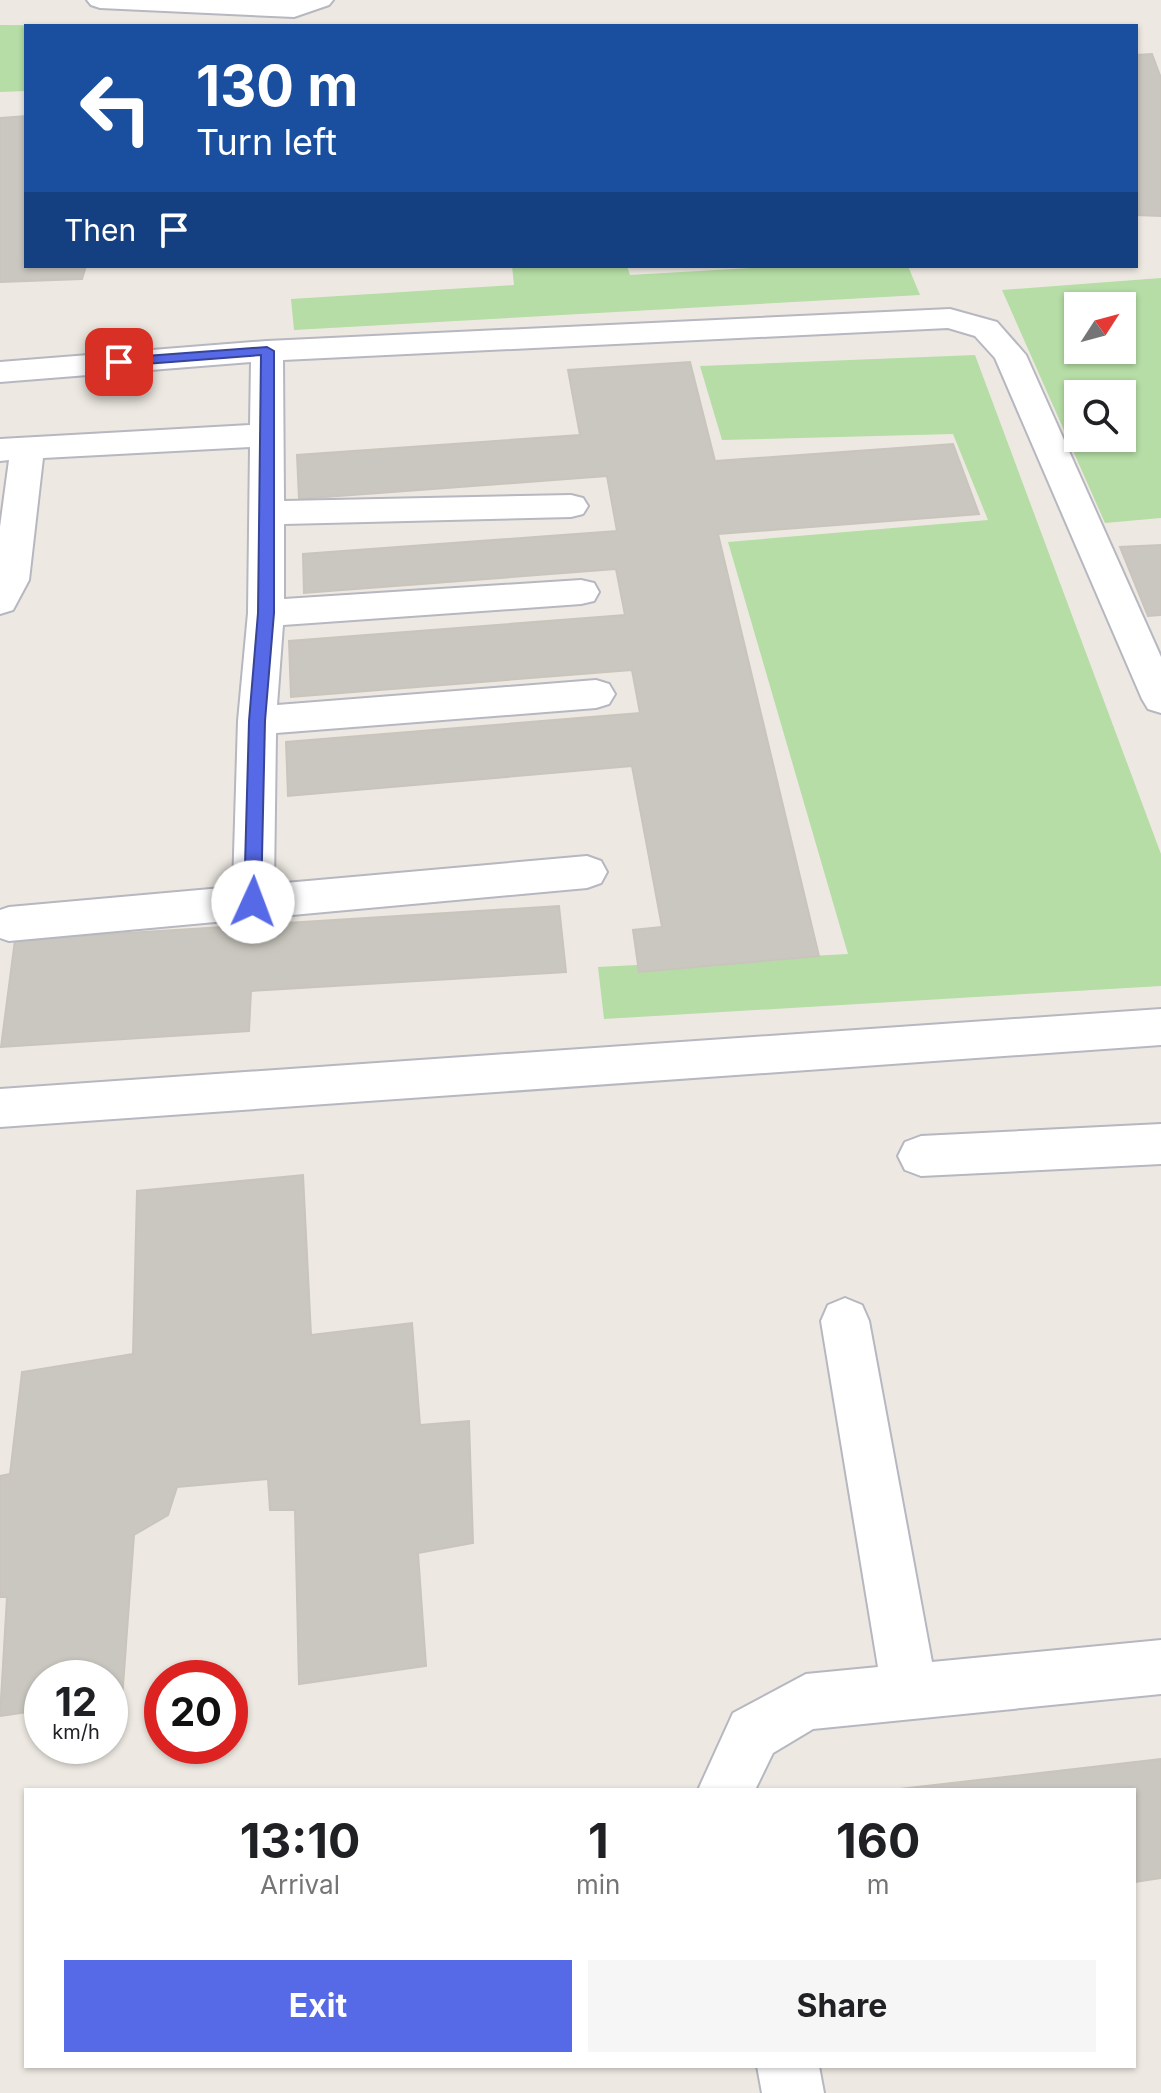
<!DOCTYPE html>
<html lang="en">
<head>
<meta charset="utf-8">
<style>
	:root { --surface:#fff; --page:#f6f6f6; --text:#202124; --muted:#757577; --accent:#5669e7 }
	body { margin:0; font-family:Inter,sans-serif; background:var(--page); color:var(--text); height:100vh; display:flex; flex-direction:column; font-size:30px; white-space:nowrap }
	* { box-sizing:border-box; margin:0 }
	p { font-size:26px; color:var(--muted) }
	.icon { flex:none; width:44px; height:44px; fill:none; stroke:currentColor; stroke-width:2; stroke-linecap:round; stroke-linejoin:round }
	.map { position:relative; flex:1; overflow:hidden }
	.sheet { position:absolute; left:24px; top:1788px; width:1112px; height:280px; display:flex; flex-direction:column; background:var(--surface); border-radius:0px; box-shadow:0 2px 6px #0004 }
	.sheet>* { flex:none }
	.guide { position:absolute; left:24px; top:24px; width:1114px; height:244px; border-radius:0px; box-shadow:0 2px 6px #0004; background:#1a4fa0; color:#fff; overflow:hidden }
	.needle { width:52px; rotate:54deg }
	.tools { position:absolute; left:1064px; top:292px; display:grid; gap:16px }
	.tools a { display:grid; place-items:center; width:72px; height:72px; border-radius:0px; background:var(--surface); box-shadow:0 2px 6px #0004; font-size:40px }
	.speed { position:absolute; left:24px; top:1660px; display:flex; gap:16px; font-size:40px; font-weight:700; text-align:center }
	.speed>* { display:grid; place-content:center; width:104px; height:104px; border-radius:50%; background:var(--surface); box-shadow:0 2px 6px #0004; line-height:1 }
	.speed small { font-size:20px; font-weight:400 }
	.speed .limit { border:12px solid #d22; background:#fff; color:#111 }
	.pin { position:absolute; display:grid; place-items:center; width:68px; height:68px; color:#fff; margin:-34px; border-radius:16px; box-shadow:0 4px 12px #0006 }
	.me { position:absolute; width:88px; margin:-44px; rotate:2deg; stroke-linejoin:round; filter:drop-shadow(0 0 6px #0008) }
	.turn { display:flex; align-items:center; gap:28px; height:168px; padding:0 40px; font-size:36px }
	.turn .icon { width:104px; height:104px; stroke-width:2.5 }
	.turn b { display:block; font-size:56px; line-height:68px }
	.then { display:flex; align-items:center; height:76px; padding:0 40px; background:#0003; gap:16px; font-size:30px }
	.eta { display:flex; justify-content:space-evenly; align-items:center; height:136px; text-align:center }
	.eta b { font-size:48px; font-weight:700; line-height:56px }
	.primary-button { display:flex; gap:16px; margin-top:auto; padding:16px 40px }
	.primary-button a { flex:1; height:92px; border-radius:0px; background:var(--accent); color:#fff; font-size:32px; font-weight:700; line-height:92px; text-align:center }
	.primary-button a+a { background:var(--page); color:var(--text) }
	.map>svg:first-child { display:block }
	.green { fill:#b5dda5; fill-rule:evenodd }
	.building { fill:#cac7c0; stroke:#c9c5bc; stroke-width:2 }
	.lines { fill:none; stroke-linecap:round; stroke-linejoin:round }
	.minor-casing { stroke:#b6b7c0; stroke-width:4 }
	.minor { fill:#fff; fill-rule:evenodd }
	.route { fill:#5669e7; stroke:#384496; stroke-width:2 }
</style>
</head>
<body>
<div class="map">
<svg width="1161" height="2093" viewBox="0 0 1161 2093">
	<rect width="100%" height="100%" fill="#ede9e2"/>
	<path class="green" d="M0,25L181,26H26V91L0,92Z
		M512,266H627L630,275L784,266H908L920,295L294,330L291,299L514,285Z
		M1161,278V518L1105,523L1002,290ZM1078,306H1122V350H1078ZM1078,394H1122V438H1078Z
		M975,355L1161,854V986L604,1019L598,967L848,954L728,542L988,520L953,434L722,440L700,366Z"/>
	<path class="building" d="M1152,54L1161,78V216L1136,215V55Z
		M26,116V266H86L82,279L0,282V118Z
		M690,362L715,461L953,444L979,514L718,534L819,956L639,972L633,930L662,927L632,766L288,796L286,742L640,713L632,670L291,697L289,641L625,615L616,569L304,593L303,554L617,531L607,476L299,499L297,455L580,435L568,370Z
		M1161,545V615L1148,616L1120,547Z
		M559,906L566,972L251,991L249,1031L1,1047L15,940Z
		M303,1175L311,1335L412,1323L420,1425L469,1421L473,1543L418,1553L426,1666L299,1684L295,1510H270L268,1479L177,1487L168,1515L134,1535L122,1700L110,1702V1678H42V1710L0,1716L7,1597H0V1476L10,1474L22,1372L133,1354L137,1191Z
		M1161,1759V1878L1134,1882V1790H891Z"/>
	<g class="lines">
		<g class="minor-casing">
			<path id="minor" d="M87,0H333L329,5L294,17L100,8L91,5Z
				M950,309L997,322L1026,355L1161,657V713L1148,709L1142,699L995,358L975,336L948,328L283,360L284,501L571,495L583,498L588,506L583,514L571,517L284,524V599L581,580L594,583L599,592L594,601L581,604L283,625L277,705L596,680L609,684L615,694L609,704L596,708L276,733L274,884L587,856L601,861L607,872L601,883L587,888L9,941L0,938V910L9,907L233,887L238,721L248,613L250,447L43,458L29,580L13,610L0,614V527L9,460L0,461V439L250,425L251,362L0,382V362L267,341Z
				M1161,1009V1045L0,1127V1089Z
				M1161,1124V1164L921,1176L905,1170L898,1156L905,1142L921,1136Z
				M845,1298L862,1305L869,1321L932,1662L1161,1640V1694L813,1729L773,1753L755,1790H698L733,1713L806,1674L878,1667L821,1321L828,1305Z
				M757,2066H819L824,2093H762Z"/>
		</g>
		<use href="#minor" class="minor"/>
	</g>
	<path class="route" d="M267,347L274,351V613L265,721L261,902L253,909L244,902L249,721L258,613L261,355L119,366L112,362L119,358Z"/>
</svg>
<div class="tools">
<a><svg class="needle" viewBox="-14 -14 28 28"><path d="M0-13l5 13h-10z" fill="#e53935"/><path d="M0 13l5-13h-10z" fill="#757577"/></svg></a>
<a><svg class="icon" aria-label="search" viewBox="0 0 24 24"><circle cx="10" cy="10" r="6"/><path d="M15 15l6 6"/></svg></a>
</div>
<div class="speed"><div>12<small>km/h</small></div><div class="limit">20</div></div>
<div class="pin" style="left:119px;top:362px;background:#d93025"><svg class="icon" aria-label="arrive" viewBox="0 0 24 24"><path d="M6 21V4h12l-3 4 3 4H6"/></svg></div>
<svg class="me" style="left:253px;top:902px" viewBox="-20 -20 40 40"><circle r="19" fill="#fff"/><path d="M0-13L10 11 0 6-10 11z" fill="#5669e7"/></svg>
<div class="guide">
<div class="turn"><svg class="icon" aria-label="left" viewBox="0 0 24 24"><path d="M17 20v-9H6M10 6l-5 5 5 5"/></svg><div><b>130 m</b>Turn left</div></div>
<div class="then">Then<svg class="icon" aria-label="arrive" viewBox="0 0 24 24"><path d="M6 21V4h12l-3 4 3 4H6"/></svg></div>
</div>
<section class="sheet">
<div class="eta">
<div><b>13:10</b><p>Arrival</p></div>
<div><b>1</b><p>min</p></div>
<div><b>160</b><p>m</p></div>
</div>
<div class="primary-button"><a>Exit</a><a>Share</a></div>
</section>
</div>
</body>
</html>
